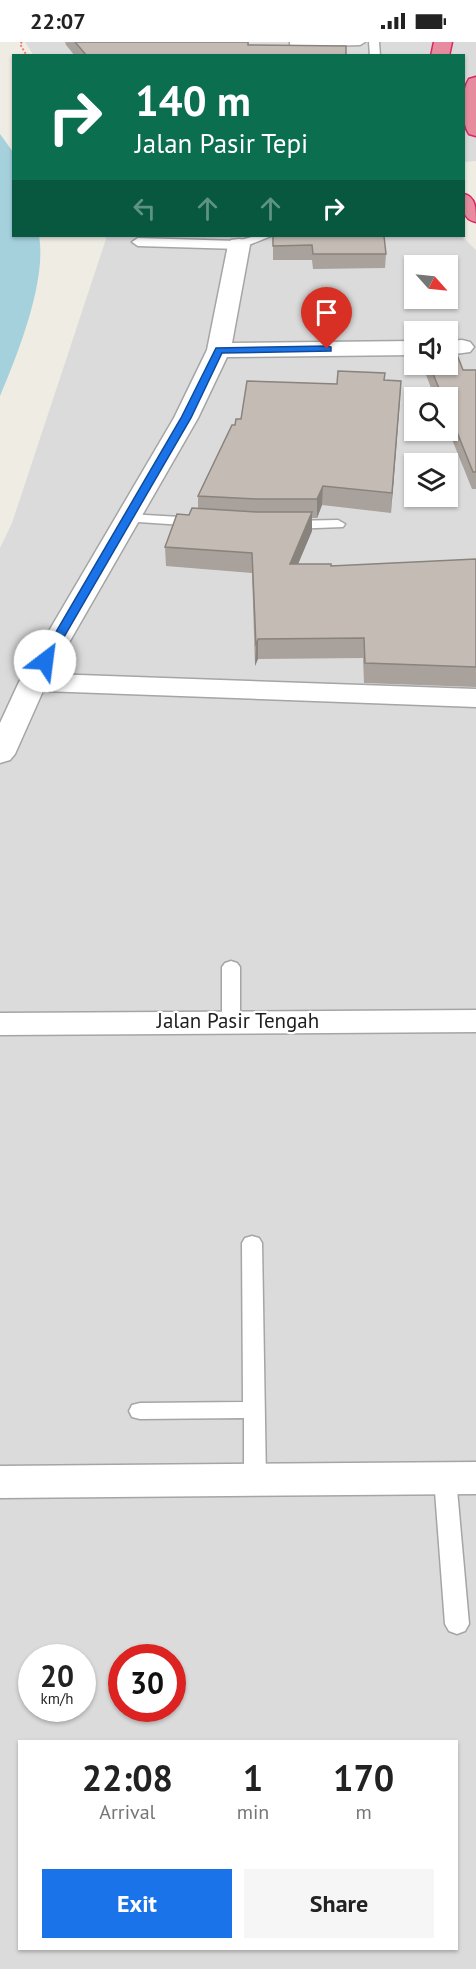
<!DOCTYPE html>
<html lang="en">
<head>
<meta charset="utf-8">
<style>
	:root { --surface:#fff; --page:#f6f6f6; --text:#222; --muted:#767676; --accent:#1a73e8 }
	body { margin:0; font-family:"PT Sans",sans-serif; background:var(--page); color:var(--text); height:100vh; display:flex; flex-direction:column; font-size:22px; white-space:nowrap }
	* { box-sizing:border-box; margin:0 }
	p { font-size:20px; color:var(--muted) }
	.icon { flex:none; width:33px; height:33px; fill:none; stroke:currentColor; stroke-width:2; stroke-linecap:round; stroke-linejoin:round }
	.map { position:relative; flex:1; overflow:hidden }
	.side { position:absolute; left:18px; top:1698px; width:440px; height:210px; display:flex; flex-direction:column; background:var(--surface); border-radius:0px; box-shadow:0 2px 4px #0004 }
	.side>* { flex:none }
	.hud { position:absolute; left:12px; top:12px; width:453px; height:183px; border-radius:0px; box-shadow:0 2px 4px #0004; background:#0b6e4f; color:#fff; overflow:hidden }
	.needle { width:39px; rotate:117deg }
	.fabs { position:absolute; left:404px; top:213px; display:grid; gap:12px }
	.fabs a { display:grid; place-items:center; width:54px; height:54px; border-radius:0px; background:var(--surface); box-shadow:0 2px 4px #0004; font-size:30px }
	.speed { position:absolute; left:18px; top:1602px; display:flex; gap:12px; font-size:30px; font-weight:700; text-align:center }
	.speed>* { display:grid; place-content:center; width:78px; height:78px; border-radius:50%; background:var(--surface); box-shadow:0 2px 4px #0004; line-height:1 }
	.speed small { font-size:15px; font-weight:400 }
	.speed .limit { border:9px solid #d22; background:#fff; color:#111 }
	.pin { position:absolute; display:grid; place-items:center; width:51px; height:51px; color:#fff; margin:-62px -26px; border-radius:50% 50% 50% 0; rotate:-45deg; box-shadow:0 0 6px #0007 }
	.pin .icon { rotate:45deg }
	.me { position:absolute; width:66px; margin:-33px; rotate:30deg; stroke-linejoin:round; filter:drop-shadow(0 0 4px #0008) }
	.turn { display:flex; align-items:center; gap:21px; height:126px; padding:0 24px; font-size:27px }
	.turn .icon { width:78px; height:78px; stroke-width:2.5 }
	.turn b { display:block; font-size:42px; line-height:51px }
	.lanes { display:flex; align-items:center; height:57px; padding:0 24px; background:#0003; justify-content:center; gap:30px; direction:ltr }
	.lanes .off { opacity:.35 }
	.eta { display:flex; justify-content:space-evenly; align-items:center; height:102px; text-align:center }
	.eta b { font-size:36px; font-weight:700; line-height:42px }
	.button { display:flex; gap:12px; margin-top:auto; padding:12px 24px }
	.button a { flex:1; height:69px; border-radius:0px; background:var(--accent); color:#fff; font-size:24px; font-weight:700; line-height:69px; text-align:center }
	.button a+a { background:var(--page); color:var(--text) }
	.status { display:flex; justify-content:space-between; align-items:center; height:42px; padding:0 30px; background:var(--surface); direction:ltr }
	.status svg { height:16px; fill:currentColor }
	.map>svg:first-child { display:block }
	.residential { fill:#dcdbdb; fill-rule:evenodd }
	.water { fill:#a5d1dd }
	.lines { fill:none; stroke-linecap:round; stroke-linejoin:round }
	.lane-casing { stroke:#a5a5a5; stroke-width:3 }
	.street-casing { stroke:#a5a5a5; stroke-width:3 }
	.highway-casing { stroke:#da2564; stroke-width:3 }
	.path { stroke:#f9796c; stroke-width:2; stroke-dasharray:2 2; stroke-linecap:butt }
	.lane { fill:#fff; fill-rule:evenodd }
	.street { fill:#fff; fill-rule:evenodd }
	.highway { fill:#e68c9e; fill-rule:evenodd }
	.wall { fill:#a9a19b }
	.shaded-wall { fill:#89837e }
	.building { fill:#c4bbb4; stroke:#89837e; stroke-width:1.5 }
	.route { fill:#1a73e8; stroke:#114b97; stroke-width:1.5 }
	.labels { text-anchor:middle; stroke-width:4.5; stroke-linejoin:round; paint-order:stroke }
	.street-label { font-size:21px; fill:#1e1e1e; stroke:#fff }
</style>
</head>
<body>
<div class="status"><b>22:07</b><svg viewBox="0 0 49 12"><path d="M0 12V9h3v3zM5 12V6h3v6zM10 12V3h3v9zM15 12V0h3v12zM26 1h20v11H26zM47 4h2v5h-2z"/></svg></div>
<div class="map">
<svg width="476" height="1927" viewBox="0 0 476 1927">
	<rect width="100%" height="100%" fill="#efece4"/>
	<path class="residential" d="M25,0H476V119L464,120V14H34Z
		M105,194H462L476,208V1927H0V506L12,481L106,197ZM414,224H447V256H414ZM414,290H447V322H414ZM414,356H447V388H414ZM414,422H447V454H414ZM32,1616H82V1666H32ZM122,1616H172V1666H122ZM20,1700H456V1906H20Z"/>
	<path class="water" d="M0,92L13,110L14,194H39C47,238 18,312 0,354Z"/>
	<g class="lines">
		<g class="lane-casing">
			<path id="lane" d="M290,0H365L360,3L294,5L290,4Z
				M369,0H379L380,14H370Z
				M255,194H271L239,207L138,204L132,200L138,196L238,199Z
				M128,472L198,476L205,480L198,484L123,479L121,476Z
				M338,478L345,482L343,485L289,487L282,483L289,479Z
				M231,919L237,921L240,925V979L237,983H225L222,979V925L225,921Z
				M252,1194L259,1196L262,1201L266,1438L263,1444L255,1447L247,1444L244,1438V1376L140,1377L132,1375L129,1369L132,1363L140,1361L243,1360L242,1201L245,1196Z
				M445,1427L453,1430L456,1436L469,1582L465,1589L457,1592L449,1589L445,1582L434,1436L437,1430Z"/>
		</g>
		<g class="street-casing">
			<path id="street" d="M239,197L247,198L250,203L232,301L414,299V313L227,315L198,376L51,632L476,647V665L43,649L15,712L10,718L0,721V681L19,640L174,376L207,308L228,203L231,198Z
				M462,298L470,300L474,305L470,310L447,313V299Z
				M476,968V990L0,993V971Z
				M476,1420V1452L0,1456V1424Z"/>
		</g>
		<g class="highway-casing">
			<path id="highway" d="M434,0H452L449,14H431Z
				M476,35V94L469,92C461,80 461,49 469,37Z
				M464,152C476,155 476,167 476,180C461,177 463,164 464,152Z"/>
		</g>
		<path class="path" d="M22,0L20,2L27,14"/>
		<use href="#lane" class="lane"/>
		<use href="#street" class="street"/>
		<use href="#highway" class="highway"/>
	</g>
	<path class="wall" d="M65,0H249L248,3L346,14H75L66,3Z
		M273,194H384L386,212L385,226L313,227L312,218H273Z
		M426,322H447L463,328H476V447H472L447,385V356H435L426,333Z
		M385,338L401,339L391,471L322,463L317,476H312V489L298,522L331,524L476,517V645L364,641L363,616L258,617L255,624L252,531L166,524L165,505L189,473L198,467V454L235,383L241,377L337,342Z"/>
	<path class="shaded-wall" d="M401,339L400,357L391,471L392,451Z
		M323,444L322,463L317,476V457Z
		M312,470V489L290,541V522Z
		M258,597V617L255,624L256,604Z"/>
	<path class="building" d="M75,0H248V3L346,4V14H87Z
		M273,194H384L386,212H313L312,203L273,204Z
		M454,305L463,328H476V430H473L447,365V356H443L429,322H447V308Z
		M338,329L385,331L384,338L401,339L392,451L323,444L317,457H257L198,454L232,383H235L236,377H241L247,339L337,342Z
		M192,466L257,470H312L290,522H331V524L476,517V625L365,621L364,596L258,597L256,604L252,511L165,505L177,472L189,473Z"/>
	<path class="route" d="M327,304L331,305V309L222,311L191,376L50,619L49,622H41L39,619L181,376L216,306Z"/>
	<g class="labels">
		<g class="street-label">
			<text x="238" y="986">Jalan Pasir Tengah</text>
		</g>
	</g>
</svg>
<div class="fabs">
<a><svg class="needle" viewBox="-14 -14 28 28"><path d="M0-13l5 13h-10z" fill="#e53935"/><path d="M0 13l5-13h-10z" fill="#767676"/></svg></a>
<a><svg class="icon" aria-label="sound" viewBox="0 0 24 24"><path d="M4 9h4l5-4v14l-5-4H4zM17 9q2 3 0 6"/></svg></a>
<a><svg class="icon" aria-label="search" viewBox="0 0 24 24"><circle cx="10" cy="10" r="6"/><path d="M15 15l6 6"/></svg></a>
<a><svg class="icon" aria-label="layers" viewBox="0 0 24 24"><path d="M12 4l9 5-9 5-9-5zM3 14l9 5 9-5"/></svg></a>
</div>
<div class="speed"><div>20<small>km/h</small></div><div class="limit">30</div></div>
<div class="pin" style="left:327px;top:307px;background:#d93025"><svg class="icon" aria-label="arrive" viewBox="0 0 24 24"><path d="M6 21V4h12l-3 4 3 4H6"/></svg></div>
<svg class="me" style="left:45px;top:619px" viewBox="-20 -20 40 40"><circle r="19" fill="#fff"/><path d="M0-13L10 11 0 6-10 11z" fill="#1a73e8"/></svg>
<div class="hud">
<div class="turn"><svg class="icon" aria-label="right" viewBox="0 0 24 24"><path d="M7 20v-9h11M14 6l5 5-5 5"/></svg><div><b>140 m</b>Jalan Pasir Tepi</div></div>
<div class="lanes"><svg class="icon off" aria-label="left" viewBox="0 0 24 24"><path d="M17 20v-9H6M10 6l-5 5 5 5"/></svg><svg class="icon off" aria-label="ahead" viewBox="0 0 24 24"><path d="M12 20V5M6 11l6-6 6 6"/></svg><svg class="icon off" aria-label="ahead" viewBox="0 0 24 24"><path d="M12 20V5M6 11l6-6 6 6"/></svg><svg class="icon" aria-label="right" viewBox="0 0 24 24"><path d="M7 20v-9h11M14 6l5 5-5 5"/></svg></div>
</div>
<section class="side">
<div class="eta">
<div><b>22:08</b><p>Arrival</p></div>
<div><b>1</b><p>min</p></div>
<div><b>170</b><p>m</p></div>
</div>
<div class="button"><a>Exit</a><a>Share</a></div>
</section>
</div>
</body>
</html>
